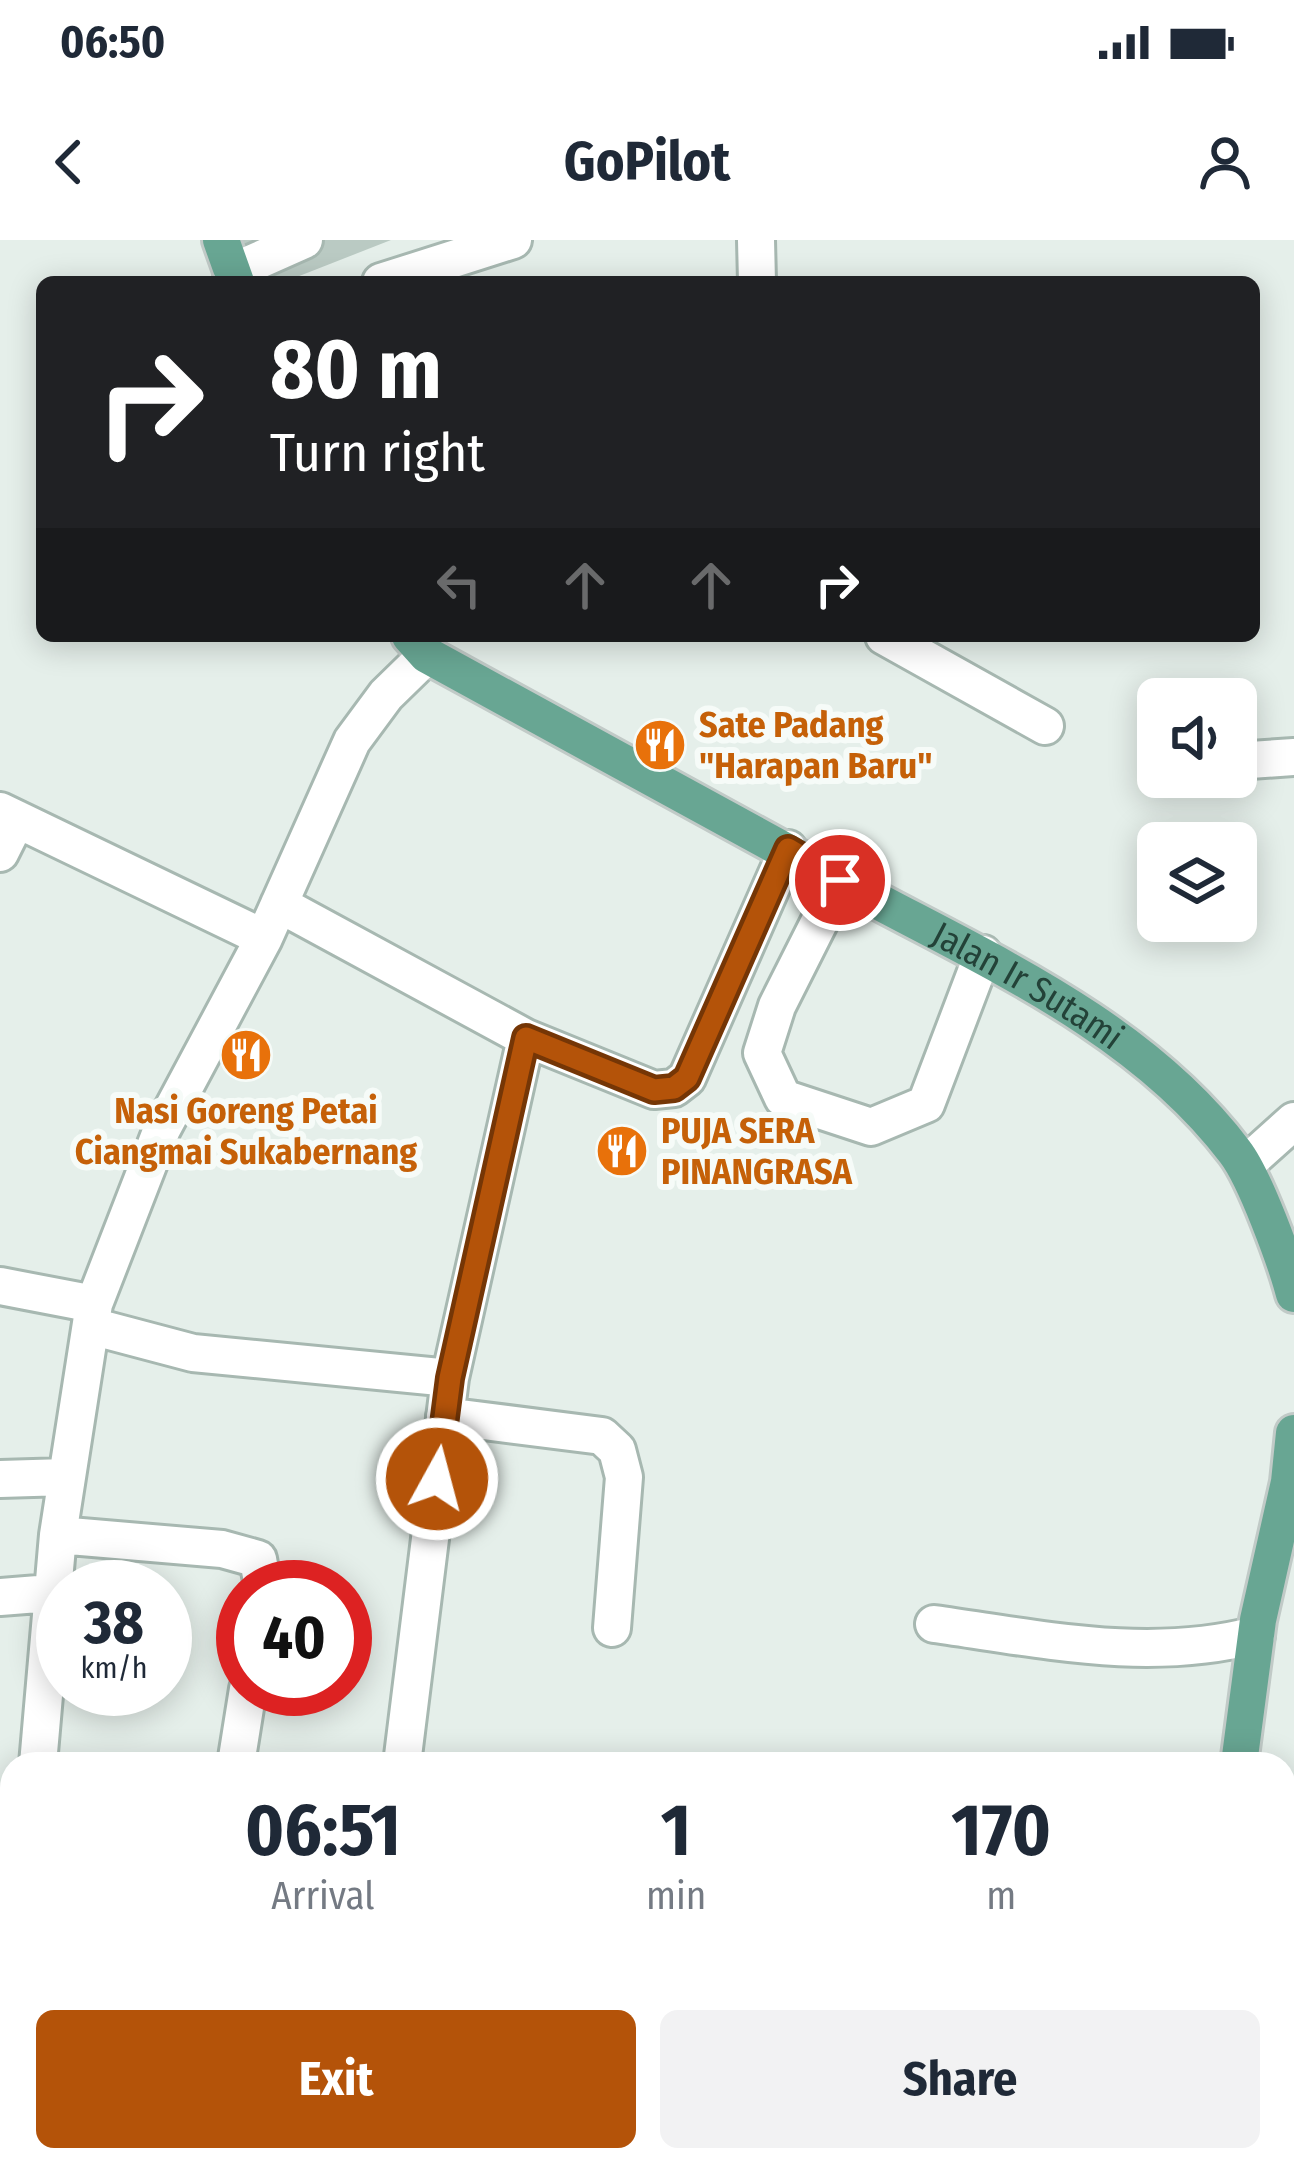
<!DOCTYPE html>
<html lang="en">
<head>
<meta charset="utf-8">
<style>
	:root { --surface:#fff; --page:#f2f2f3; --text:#1f2937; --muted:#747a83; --accent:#b45309 }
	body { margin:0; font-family:"Fira Sans Condensed",sans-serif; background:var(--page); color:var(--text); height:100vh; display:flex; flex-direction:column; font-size:45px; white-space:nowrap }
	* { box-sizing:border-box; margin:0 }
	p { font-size:39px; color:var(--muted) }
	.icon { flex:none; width:66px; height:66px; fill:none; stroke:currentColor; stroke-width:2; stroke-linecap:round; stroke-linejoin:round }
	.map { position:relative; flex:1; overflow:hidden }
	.panel { position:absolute; left:0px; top:1512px; width:1296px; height:420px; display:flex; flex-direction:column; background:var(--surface); border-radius:36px 36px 0 0; box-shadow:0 6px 30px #0003 }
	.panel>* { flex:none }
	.banner { position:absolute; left:36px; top:36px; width:1224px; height:366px; border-radius:18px; box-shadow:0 6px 30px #0003; background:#202124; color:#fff; overflow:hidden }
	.fabs { position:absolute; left:1137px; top:438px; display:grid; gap:24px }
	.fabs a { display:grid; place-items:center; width:120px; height:120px; border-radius:18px; background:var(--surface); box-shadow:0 6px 30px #0003; font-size:60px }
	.speed { position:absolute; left:36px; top:1320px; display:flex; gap:24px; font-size:60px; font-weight:700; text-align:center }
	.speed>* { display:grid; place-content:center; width:156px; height:156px; border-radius:50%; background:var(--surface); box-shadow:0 6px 30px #0003; line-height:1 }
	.speed small { font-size:30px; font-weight:400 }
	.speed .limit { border:18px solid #d22; background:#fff; color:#111 }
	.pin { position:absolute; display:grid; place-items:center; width:102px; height:102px; color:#fff; margin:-51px; border:6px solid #fff; border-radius:50%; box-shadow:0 3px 12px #0007 }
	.me { position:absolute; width:132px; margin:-66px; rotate:7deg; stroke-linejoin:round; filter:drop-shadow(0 0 9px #0008) }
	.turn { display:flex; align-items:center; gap:42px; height:252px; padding:0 36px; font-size:54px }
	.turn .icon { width:156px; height:156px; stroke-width:2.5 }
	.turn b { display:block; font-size:84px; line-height:102px }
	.lanes { display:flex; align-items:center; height:114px; padding:0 36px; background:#0003; justify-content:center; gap:60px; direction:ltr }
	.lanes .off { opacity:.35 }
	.eta { display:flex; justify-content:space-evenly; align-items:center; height:204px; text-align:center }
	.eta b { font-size:72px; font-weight:700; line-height:84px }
	.primary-button { display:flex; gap:24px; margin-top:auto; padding:24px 36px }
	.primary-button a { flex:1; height:138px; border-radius:18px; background:var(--accent); color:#fff; font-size:48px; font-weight:700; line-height:138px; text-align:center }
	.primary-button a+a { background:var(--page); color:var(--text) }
	.status { display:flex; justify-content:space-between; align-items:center; height:84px; padding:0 60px; background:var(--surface); direction:ltr }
	.status svg { height:33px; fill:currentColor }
	header { display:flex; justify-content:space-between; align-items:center; height:156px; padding:0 36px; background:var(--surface); font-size:54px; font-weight:700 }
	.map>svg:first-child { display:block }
	.building { fill:#bacac3 }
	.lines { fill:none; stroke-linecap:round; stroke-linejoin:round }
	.minor-casing { stroke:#a7b8b1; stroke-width:42 }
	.major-casing { stroke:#c1cac7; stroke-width:42 }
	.minor { stroke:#fff; stroke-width:36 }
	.major { stroke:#68a693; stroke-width:36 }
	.route-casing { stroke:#753606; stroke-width:30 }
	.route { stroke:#b45309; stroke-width:21 }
	.labels { text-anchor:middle; stroke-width:12; stroke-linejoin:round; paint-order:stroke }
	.food-label { font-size:36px; font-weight:bold; fill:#c56008; stroke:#f6fbf8; text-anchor:start }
	.street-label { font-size:36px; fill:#234238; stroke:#f6fbf8 }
</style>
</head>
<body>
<div class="status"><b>06:50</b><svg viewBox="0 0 49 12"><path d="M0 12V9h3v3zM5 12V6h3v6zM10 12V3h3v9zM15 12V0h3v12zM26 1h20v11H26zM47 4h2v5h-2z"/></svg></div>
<header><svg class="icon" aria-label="back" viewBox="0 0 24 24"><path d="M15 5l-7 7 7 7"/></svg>GoPilot<svg class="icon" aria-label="person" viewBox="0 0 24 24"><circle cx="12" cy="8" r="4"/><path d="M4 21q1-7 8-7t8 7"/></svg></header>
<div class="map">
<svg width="1294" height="1932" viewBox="0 0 1294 1932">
	<rect width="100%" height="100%" fill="#e5efea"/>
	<path class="building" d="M233,0H391L284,42H250Z"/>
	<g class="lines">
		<g class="minor-casing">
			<path id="minor" d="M756,0L757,42
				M232,32L304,0
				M381,42L513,0
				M884,396L1045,486
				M1236,521L1294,517
				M0,571L264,698
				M0,613L17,579
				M840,641L777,766L762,813L783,858L871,887L926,864L983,714
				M279,664L526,798L654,850L674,848L687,838L788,609
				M1245,925L1294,881
				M0,1046L94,1064
				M91,1086L193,1113L450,1138
				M445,1176L602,1196L617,1210L624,1237L612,1388
				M0,1239L66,1237
				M58,1295L222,1309L258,1319L263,1347
				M0,1357L51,1353
				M934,1384C1042,1399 1148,1423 1256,1395
				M38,1524L58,1295L94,1064L162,889L264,698L352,501L386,455L427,415
				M236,1524L248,1449
				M402,1524L450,1138L526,798
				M0,1600L12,1590
				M116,1932L120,1920
				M264,1932L268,1920"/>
		</g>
		<g class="major-casing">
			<g id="major">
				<path d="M221,0L236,42"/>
				<path id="s1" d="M410,396L427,415C566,490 704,566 842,642C979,717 1138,783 1235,912C1255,938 1285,1020 1294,1054"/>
				<path d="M1239,1524L1258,1380L1289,1242L1294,1193"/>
				<path d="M1284,1747L1294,1762"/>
			</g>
		</g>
		<use href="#minor" class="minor"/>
		<use href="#major" class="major"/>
	</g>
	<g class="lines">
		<g class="route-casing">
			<path id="route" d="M437,1239L450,1138L526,798L654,850L674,848L687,838L788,609L840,640"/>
		</g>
		<use href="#route" class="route"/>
	</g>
	<defs>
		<g id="restaurant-disc" transform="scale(2.7)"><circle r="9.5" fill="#e8710a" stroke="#f6fbf8"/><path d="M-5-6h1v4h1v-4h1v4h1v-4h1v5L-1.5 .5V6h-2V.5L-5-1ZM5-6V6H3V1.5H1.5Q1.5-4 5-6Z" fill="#fff"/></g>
	</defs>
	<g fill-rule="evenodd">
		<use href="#restaurant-disc" x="660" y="505"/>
		<use href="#restaurant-disc" x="246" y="815"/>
		<use href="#restaurant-disc" x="622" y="911"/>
	</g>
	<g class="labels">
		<g class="food-label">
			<text x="699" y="497">Sate Padang<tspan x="699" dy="41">"Harapan Baru"</tspan></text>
			<text x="246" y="883" text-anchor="middle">Nasi Goreng Petai<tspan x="246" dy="41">Ciangmai Sukabernang</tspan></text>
			<text x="661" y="903">PUJA SERA<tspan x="661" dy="41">PINANGRASA</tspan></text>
		</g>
		<g class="street-label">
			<text dy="13" stroke="none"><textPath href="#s1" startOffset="711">Jalan Ir Sutami</textPath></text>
		</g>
	</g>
</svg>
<div class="fabs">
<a><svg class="icon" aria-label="sound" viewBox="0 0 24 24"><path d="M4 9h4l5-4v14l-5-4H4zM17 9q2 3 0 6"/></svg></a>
<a><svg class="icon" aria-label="layers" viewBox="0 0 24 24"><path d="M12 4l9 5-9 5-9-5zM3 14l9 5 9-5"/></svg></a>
</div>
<div class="speed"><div>38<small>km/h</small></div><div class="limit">40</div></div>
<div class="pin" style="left:840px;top:640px;background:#d93025"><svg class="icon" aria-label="arrive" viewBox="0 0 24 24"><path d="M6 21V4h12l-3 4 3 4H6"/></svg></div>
<svg class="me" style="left:437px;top:1239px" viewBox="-20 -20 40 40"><circle r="17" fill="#b45309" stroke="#fff" stroke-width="3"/><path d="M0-11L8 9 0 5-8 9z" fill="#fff"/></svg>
<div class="banner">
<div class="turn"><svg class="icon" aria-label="right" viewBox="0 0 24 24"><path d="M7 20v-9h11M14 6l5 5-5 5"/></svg><div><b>80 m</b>Turn right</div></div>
<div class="lanes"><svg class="icon off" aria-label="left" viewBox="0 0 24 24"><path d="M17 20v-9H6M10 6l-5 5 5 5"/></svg><svg class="icon off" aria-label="ahead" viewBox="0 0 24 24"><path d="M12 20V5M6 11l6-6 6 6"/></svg><svg class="icon off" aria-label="ahead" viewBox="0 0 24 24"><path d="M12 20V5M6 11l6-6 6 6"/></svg><svg class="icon" aria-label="right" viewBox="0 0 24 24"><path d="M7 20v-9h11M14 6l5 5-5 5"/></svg></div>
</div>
<section class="panel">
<div class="eta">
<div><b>06:51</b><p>Arrival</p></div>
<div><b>1</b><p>min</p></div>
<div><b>170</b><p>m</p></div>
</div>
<div class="primary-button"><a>Exit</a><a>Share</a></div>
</section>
</div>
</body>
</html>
